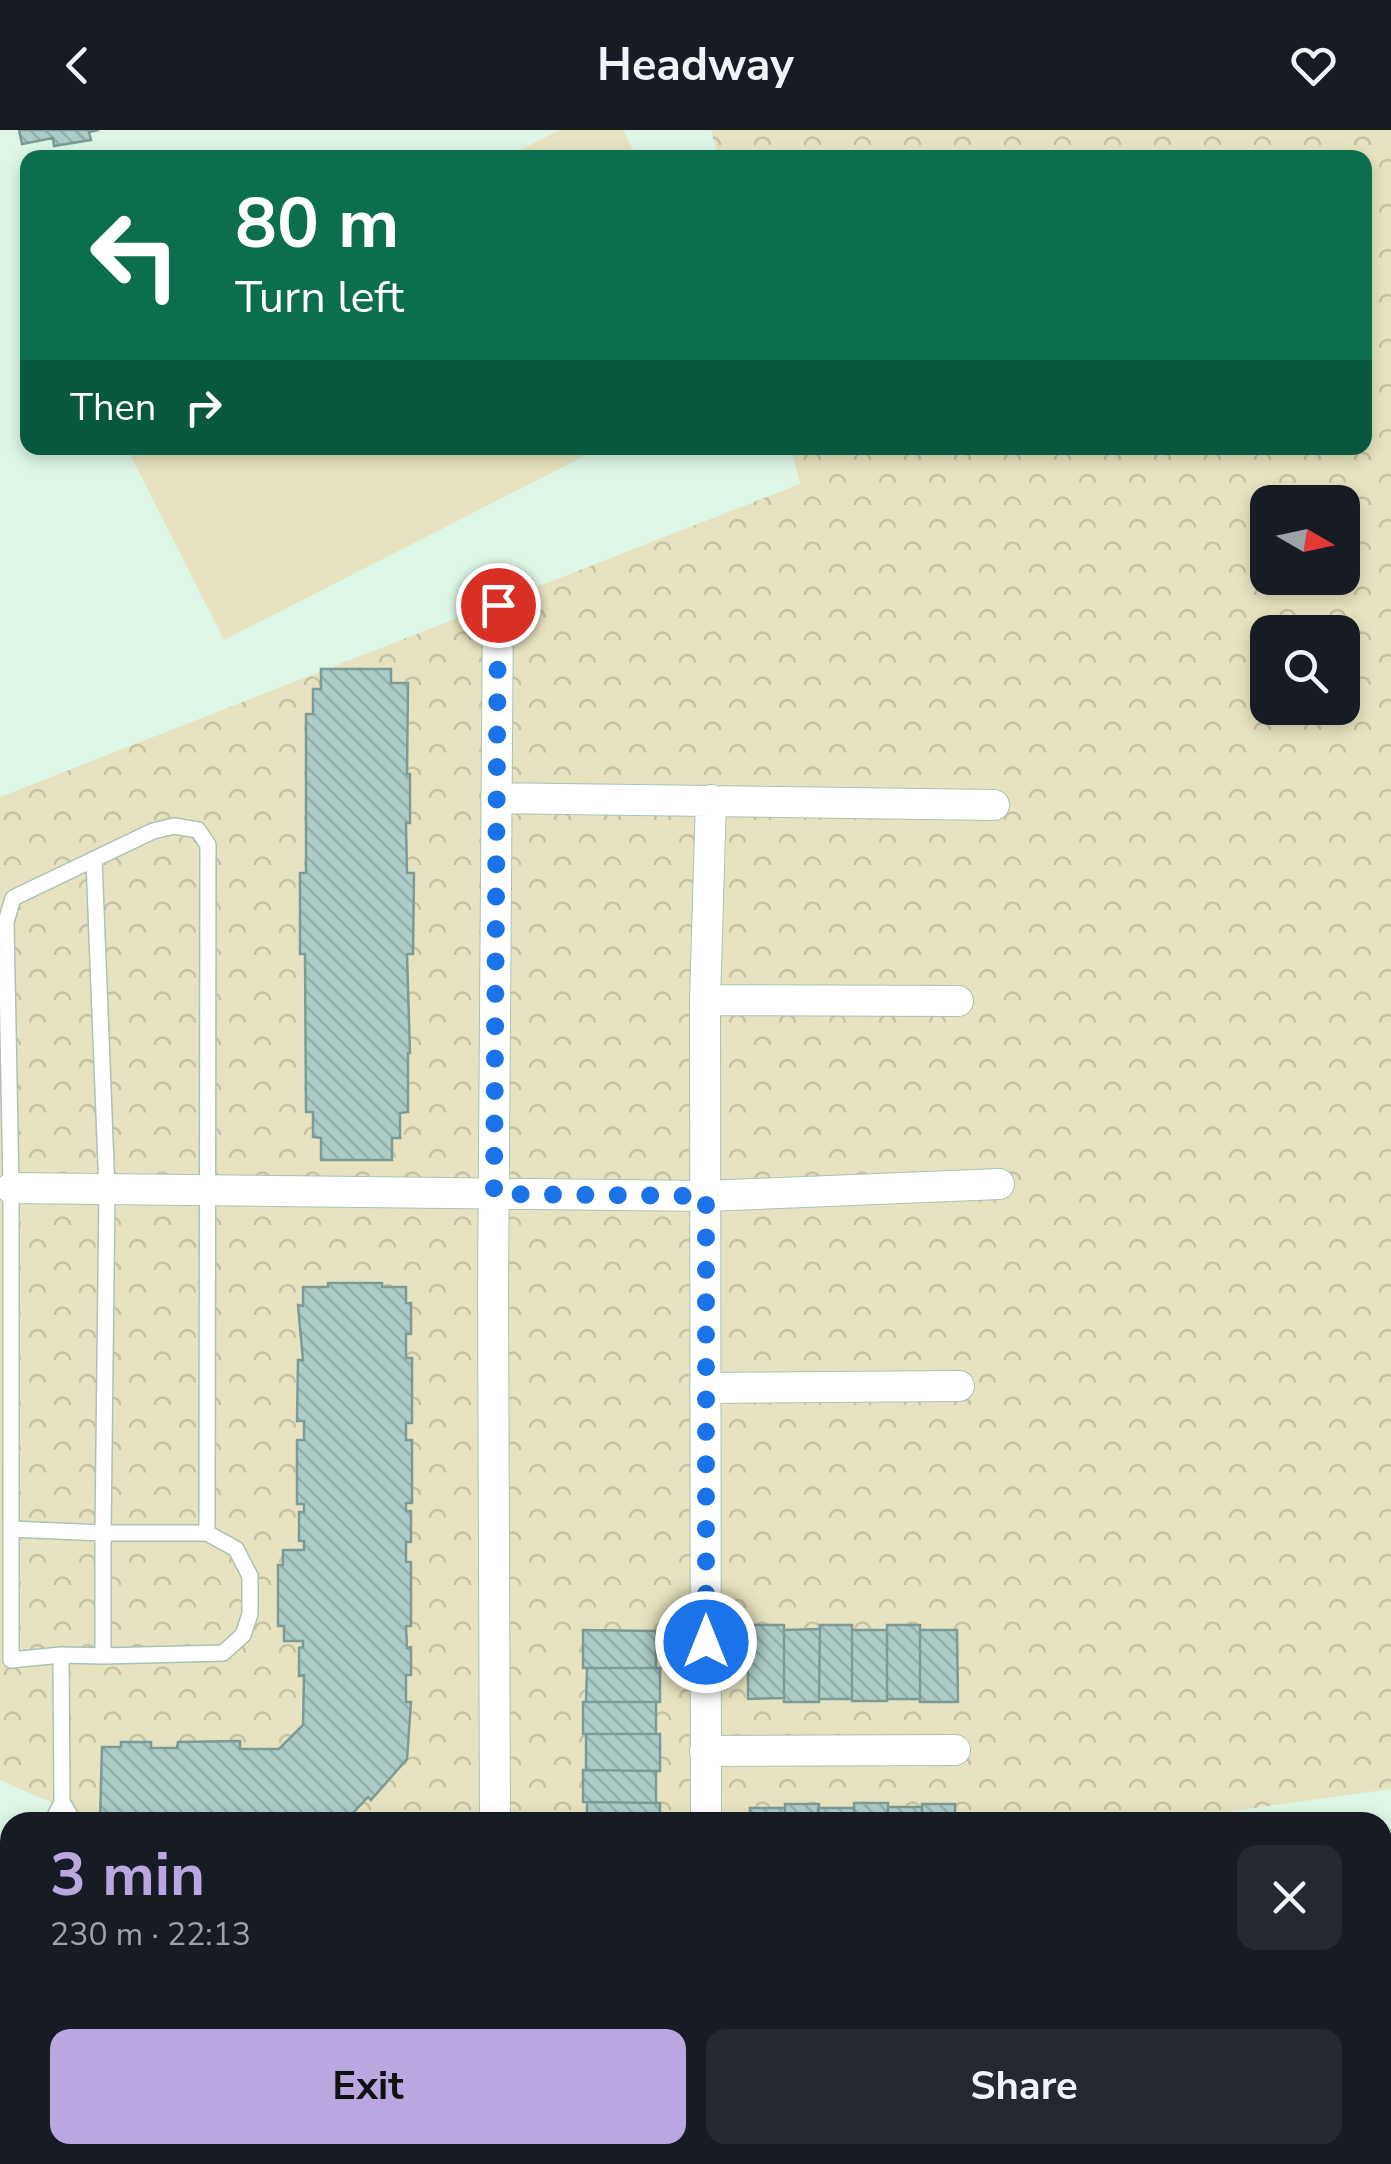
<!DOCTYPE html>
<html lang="en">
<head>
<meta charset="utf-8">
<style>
	:root { --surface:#171b24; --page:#242831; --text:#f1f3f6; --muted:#9ea1a6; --accent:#baa7e0 }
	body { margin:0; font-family:"Nunito Sans",sans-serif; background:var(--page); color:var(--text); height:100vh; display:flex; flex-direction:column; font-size:38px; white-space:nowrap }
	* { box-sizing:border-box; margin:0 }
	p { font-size:32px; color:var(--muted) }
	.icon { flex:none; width:55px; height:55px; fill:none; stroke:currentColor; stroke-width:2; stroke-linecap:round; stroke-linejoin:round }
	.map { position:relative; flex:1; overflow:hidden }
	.side { position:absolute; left:0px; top:1682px; width:1392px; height:352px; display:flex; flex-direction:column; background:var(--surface); border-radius:30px 30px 0 0; box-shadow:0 5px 15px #0003 }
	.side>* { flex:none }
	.banner { position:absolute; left:20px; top:20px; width:1352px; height:305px; border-radius:20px; box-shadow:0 5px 15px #0003; background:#0b6e4f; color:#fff; overflow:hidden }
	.needle { width:65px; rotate:99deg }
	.buttons { position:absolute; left:1250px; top:355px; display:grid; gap:20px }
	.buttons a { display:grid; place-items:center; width:110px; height:110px; border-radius:20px; background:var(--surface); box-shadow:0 5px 15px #0003; font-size:50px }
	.pin { position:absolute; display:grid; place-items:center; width:85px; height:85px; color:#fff; margin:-42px; border:5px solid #fff; border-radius:50%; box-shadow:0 2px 10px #0007 }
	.me { position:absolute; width:110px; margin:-55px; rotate:0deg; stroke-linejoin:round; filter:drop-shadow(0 0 8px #0008) }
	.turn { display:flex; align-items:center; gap:35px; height:210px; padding:0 50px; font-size:45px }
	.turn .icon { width:130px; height:130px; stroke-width:2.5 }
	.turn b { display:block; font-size:70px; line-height:85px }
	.then { display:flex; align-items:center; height:95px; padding:0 50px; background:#0003; gap:20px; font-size:38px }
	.round { display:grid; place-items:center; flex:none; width:105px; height:105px; border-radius:20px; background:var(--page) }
	.headline { display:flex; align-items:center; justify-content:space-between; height:170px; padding:0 50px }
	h1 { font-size:60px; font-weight:700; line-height:75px; color:var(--accent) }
	.button { display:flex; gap:20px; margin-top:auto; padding:20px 50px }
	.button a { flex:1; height:115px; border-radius:20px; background:var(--accent); color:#111; font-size:40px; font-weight:700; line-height:115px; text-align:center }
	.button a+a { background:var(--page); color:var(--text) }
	header { display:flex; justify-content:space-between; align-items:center; height:130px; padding:0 50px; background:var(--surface); font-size:45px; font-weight:700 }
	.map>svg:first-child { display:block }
	.forest { fill:url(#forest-crowns); fill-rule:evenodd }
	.pitch { fill:#e7e3c0 }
	.building { fill:url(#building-back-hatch); stroke:#7c9a96; stroke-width:2.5 }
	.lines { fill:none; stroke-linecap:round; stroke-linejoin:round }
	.lane-casing { stroke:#abc3b4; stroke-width:18 }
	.street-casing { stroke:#abc3b4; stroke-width:32 }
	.lane { stroke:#fff; stroke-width:15 }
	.street { stroke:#fff; stroke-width:30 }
	.route { stroke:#1a73e8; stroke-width:18; stroke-dasharray:0 32.4 }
</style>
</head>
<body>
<header><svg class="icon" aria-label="back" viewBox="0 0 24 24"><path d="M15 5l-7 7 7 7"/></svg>Headway<svg class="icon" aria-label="heart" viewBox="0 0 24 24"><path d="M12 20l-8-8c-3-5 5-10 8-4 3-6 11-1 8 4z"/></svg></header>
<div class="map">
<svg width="1391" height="2034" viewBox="0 0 1391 2034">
	<defs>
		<pattern id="forest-crowns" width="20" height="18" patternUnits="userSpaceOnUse" patternTransform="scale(2.5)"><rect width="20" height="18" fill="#e7e3c0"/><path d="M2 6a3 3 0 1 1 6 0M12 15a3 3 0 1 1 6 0" fill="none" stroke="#c6c2a4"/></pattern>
		<pattern id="building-back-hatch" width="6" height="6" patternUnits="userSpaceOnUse" patternTransform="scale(2.5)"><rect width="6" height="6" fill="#adccc7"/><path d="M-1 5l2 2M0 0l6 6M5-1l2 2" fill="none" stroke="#94afaa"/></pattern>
	</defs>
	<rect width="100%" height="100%" fill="#ddf6e6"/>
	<path class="forest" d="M711,0H1391V1659L1153,1692H96L0,1650V667L800,354L791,318H1365V28H718ZM1268,372H1342V448H1268ZM1268,502H1342V578H1268Z
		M283,2025H969V2034H282Z"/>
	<path class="pitch" d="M560,0H623L637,27H506Z
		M127,318H600L224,510Z"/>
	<path class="building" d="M19,0H99L89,2L91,10L54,16L53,8L22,14Z
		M321,539H391V553H408L407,644H410V693H406L407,743H414L413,824H407L410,923H408V982L400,983V1008H392V1030H321V1008L313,1007V982H306L305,824H300V743H306V584H313V559H321Z
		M328,1153H382V1157H406V1173H411V1204H406V1228H412V1293H406V1310H412V1373H406V1381H411V1412H406V1432H411V1496H406L407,1518L411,1517V1545H406V1572H411L407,1629L371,1670L368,1667L353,1683L356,1686L350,1692H100L102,1617H121V1612H151V1618H177L178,1612L240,1611V1619H279L303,1595L304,1545L299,1546V1518L303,1517V1511H284V1496H278V1435H283V1420H304V1411H299V1382H304V1374H297V1310H304V1291H297L298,1230H303L298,1175L303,1176V1157H328Z
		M748,1495H784V1568L748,1569Z
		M820,1495H852V1569H819Z
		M887,1495H920V1569H887Z
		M820,1499L819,1572H784V1500Z
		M583,1500L656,1501V1538H583Z
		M852,1500H887V1571H852Z
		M920,1500H957L958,1572H920Z
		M587,1538H660V1572H586Z
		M583,1572H656V1604H583Z
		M586,1604H660V1641L586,1640Z
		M583,1640L656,1641V1673L583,1672Z
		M587,1672L660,1673V1692H587Z
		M854,1673H888V1692H854Z
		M785,1674H819L818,1692H785Z
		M922,1674H955V1692H922Z
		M888,1677H922V1692H888Z
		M750,1678H785V1692H750Z
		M818,1678H854V1692H818Z
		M352,2025H424L425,2034H352Z
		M835,2025H904L903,2034H834Z
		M1179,2025H1225V2034H1178Z"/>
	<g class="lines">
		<g class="lane-casing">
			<path id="lane" d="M94,729L107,1061L103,1403H207
				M11,1399V1530L61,1525
				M62,1672L74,1692
				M52,1692L62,1672L61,1525L103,1526V1403L11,1399V1058L6,792L13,768L153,701L174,696L198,700L208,715L207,1403L236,1419L250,1446V1484L243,1505L223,1523L103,1526"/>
		</g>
		<g class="street-casing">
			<path id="street" d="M496,668L994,675
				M705,870L958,871
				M11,1058L706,1066L999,1054
				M705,1258L959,1256
				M705,1621L955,1620
				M495,1692L493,1160L498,475
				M706,1692L705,870L711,670
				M0,1821L10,1820
				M498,2025L499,2034
				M59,2033L299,2030
				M755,2034L756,2025
				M1326,2034L1327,2025"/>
		</g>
		<use href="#lane" class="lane"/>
		<use href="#street" class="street"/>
	</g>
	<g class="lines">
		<path class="route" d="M498,475L494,1064L706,1066V1512"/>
	</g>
</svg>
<div class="buttons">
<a><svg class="needle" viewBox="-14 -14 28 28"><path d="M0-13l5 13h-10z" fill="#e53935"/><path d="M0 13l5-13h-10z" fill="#9ea1a6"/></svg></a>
<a><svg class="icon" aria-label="search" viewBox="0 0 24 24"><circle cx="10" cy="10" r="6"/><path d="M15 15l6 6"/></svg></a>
</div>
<div class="pin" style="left:498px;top:475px;background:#d93025"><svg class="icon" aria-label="arrive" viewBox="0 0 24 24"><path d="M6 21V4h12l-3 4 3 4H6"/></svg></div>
<svg class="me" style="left:706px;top:1512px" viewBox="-20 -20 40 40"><circle r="17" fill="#1a73e8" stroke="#fff" stroke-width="3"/><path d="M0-11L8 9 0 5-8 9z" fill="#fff"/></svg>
<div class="banner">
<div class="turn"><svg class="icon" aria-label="left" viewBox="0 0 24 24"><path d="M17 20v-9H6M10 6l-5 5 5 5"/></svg><div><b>80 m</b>Turn left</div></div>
<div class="then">Then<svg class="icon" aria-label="right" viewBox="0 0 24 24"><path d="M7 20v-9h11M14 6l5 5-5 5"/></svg></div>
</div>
<section class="side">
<div class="headline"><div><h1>3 min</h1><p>230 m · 22:13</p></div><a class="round"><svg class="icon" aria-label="close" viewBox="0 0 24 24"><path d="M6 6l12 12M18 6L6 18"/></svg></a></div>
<div class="button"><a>Exit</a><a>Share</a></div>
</section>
</div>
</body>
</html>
